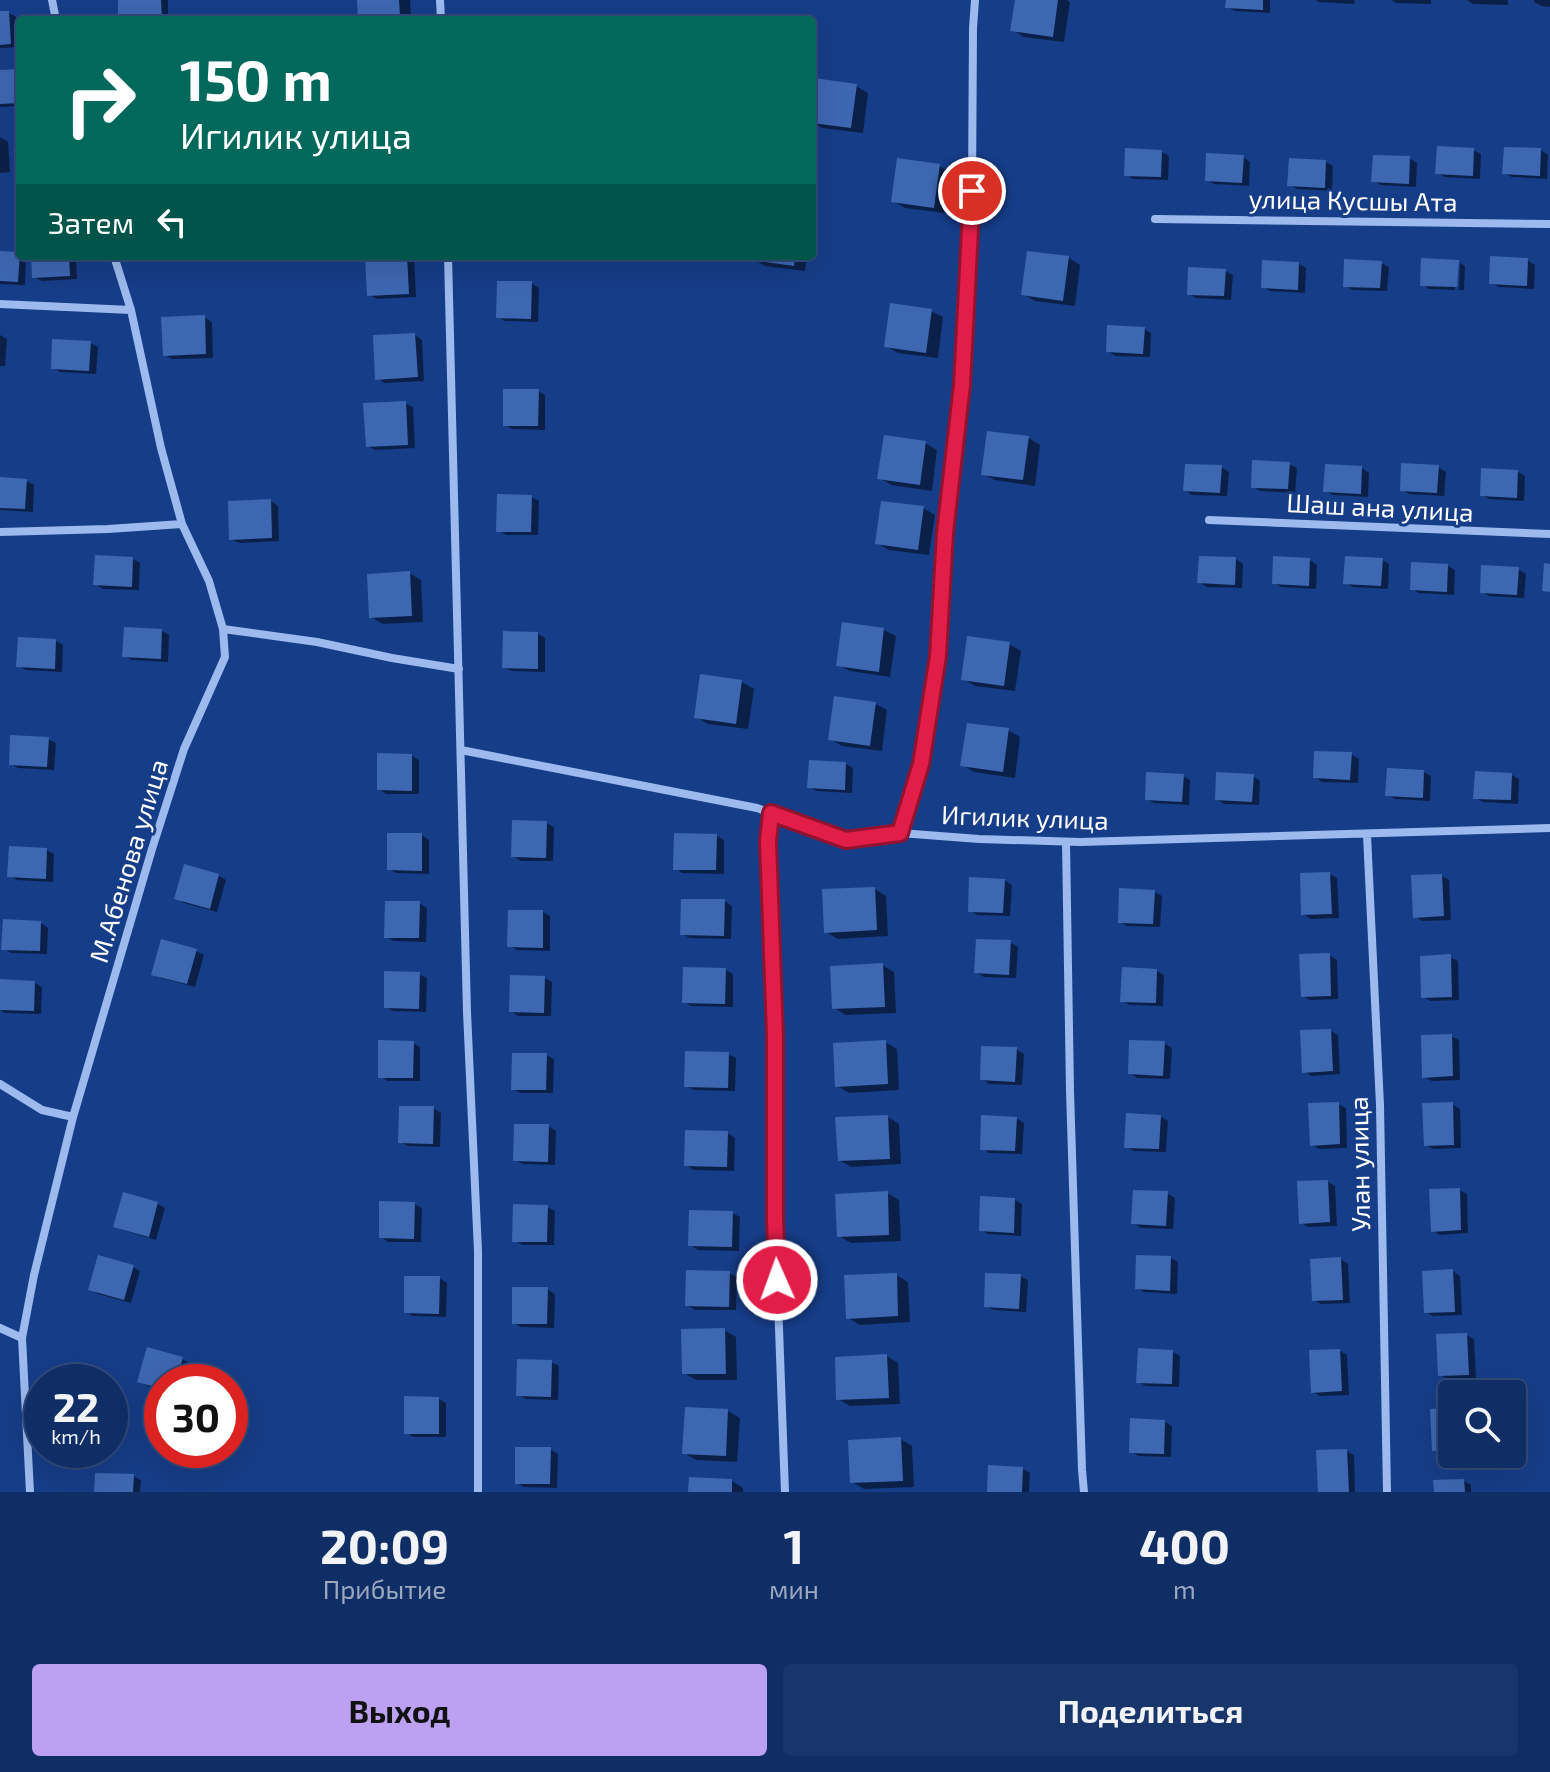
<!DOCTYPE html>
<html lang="ru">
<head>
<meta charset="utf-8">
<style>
	:root { --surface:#102e66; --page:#19366c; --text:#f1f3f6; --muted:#9ca8bf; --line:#304a7a; --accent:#bca0f2 }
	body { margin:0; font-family:"Exo 2",sans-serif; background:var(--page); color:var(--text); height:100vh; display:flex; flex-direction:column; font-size:30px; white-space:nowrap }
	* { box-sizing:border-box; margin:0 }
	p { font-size:26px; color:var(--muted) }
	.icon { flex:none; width:44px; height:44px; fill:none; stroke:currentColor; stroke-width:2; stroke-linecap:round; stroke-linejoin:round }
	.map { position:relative; height:1492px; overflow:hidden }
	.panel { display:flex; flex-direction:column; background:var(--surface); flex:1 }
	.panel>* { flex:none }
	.hud { position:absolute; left:16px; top:16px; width:800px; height:244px; border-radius:8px; box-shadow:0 8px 32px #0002,0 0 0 2px var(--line); background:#00695c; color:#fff; overflow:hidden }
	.controls { position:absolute; left:1438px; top:1380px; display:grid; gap:16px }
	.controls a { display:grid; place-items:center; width:88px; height:88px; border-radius:8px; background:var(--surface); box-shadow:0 8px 32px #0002,0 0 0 2px var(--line); font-size:40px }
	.speed { position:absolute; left:24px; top:1364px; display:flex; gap:16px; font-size:40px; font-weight:700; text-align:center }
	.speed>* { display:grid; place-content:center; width:104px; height:104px; border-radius:50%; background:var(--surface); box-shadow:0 8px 32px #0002,0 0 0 2px var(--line); line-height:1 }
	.speed small { font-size:20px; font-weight:400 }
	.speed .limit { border:12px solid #d22; background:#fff; color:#111 }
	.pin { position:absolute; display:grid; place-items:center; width:68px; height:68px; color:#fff; margin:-34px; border:4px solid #fff; border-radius:50%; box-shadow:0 2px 8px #0007 }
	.me { position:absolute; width:88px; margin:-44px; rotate:358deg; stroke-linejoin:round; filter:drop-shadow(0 0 6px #0008) }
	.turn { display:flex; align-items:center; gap:28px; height:168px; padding:0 32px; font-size:36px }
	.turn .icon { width:104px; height:104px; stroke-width:2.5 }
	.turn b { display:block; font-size:56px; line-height:68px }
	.then { display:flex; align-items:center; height:76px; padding:0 32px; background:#0003; gap:16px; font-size:30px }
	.eta { display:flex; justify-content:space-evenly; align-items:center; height:136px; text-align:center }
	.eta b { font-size:48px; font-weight:700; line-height:56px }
	.primary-button { display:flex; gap:16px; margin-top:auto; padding:16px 32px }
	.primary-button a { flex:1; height:92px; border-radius:8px; background:var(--accent); color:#111; font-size:32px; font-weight:700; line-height:92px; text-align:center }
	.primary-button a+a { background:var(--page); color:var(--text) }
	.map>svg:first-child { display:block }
	.shadow { fill:#0007 }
	.building { fill:#3e67b2 }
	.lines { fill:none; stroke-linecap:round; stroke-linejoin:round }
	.street { stroke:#9cbaee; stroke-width:8 }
	.route-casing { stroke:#92132f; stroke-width:20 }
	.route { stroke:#e11d48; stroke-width:14 }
	.labels { text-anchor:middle; stroke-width:6; stroke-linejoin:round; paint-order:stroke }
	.street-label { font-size:26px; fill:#fff; stroke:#163d88 }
</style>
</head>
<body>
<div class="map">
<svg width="1550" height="1492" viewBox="0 0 1550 1492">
	<rect width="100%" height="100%" fill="#163d88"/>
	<path class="shadow" d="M120,0H168V20H120Z
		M359,0H410L411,20H364L359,17Z
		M1017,0H1067L1070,2L1064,42L1024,37L1013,30Z
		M1228,0H1270V13L1235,11L1227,7Z
		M1315,0H1355L1354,4L1319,2Z
		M1391,0H1431V4L1396,3Z
		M1467,0H1508V5L1473,4Z
		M1534,0H1550V7L1542,6L1534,2Z
		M0,13H9L16,17L18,47L0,48Z
		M20,71V106L0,107V72Z
		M816,81L856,86L868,93L863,133L822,128L812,122Z
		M0,137L8,142L10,172L0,173Z
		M1473,150L1481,154L1480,179L1445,177L1437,173Z
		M1541,150L1548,155L1547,179L1512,177L1504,173Z
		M1162,152L1169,156L1168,180L1133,179L1126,174Z
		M1243,157L1250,162L1249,186L1214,184L1207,180Z
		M1409,158L1417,163L1416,187L1381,185L1373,181Z
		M1326,162L1333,166L1332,191L1297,189L1290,185Z
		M939,166L951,172L945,213L905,208L893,201Z
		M0,253L19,254L20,256L26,258L25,285L0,284Z
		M33,256H76L77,279L42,281L34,277Z
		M367,256H414L416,297L377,299L369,295Z
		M550,256H588V259H555Z
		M754,256H807L805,271L765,266L753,259Z
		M1069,258L1080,265L1075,306L1035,301L1023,294Z
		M1423,260L1459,263H1456L1455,290L1429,289L1422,284Z
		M1527,260L1535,265L1534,289L1499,287L1491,283Z
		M1381,263L1389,267L1387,291L1352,290L1345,285Z
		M1460,263L1465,266L1464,290H1459Z
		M1299,264L1306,268L1305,293L1270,291L1263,287Z
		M1225,271L1233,275L1231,300L1196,298L1189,294Z
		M531,283L539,288L538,322L505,321L498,317Z
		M931,311L943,317L938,358L898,353L886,346Z
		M204,317L212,322L213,358L172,359L165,355Z
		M1144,329L1151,333L1150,357L1115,356L1108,351Z
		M0,335L7,339L5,366H0Z
		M415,335L422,340L424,381L385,383L377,378Z
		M90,343L98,347L96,374L60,372L53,368Z
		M538,391L545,395V430L512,429L505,425Z
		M405,403L413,407L415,448L375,450L367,446Z
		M1029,438L1040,445L1035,486L995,480L983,474Z
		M925,443L937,450L932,491L891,485L880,478Z
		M1289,464L1297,468L1295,493L1260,491L1253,487Z
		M1221,467L1229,472L1227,496L1192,495L1185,490Z
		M1438,467L1446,472L1444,496L1409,494L1402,490Z
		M1362,468L1369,473L1368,497L1333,495L1325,491Z
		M1518,472L1525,476L1524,501L1489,499L1482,495Z
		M0,479L27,481L34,485L33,512L0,510Z
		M531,497L539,501L538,535H506L498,530Z
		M271,501L278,506L279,541L239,543L231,539Z
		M923,508L935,515L929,555L889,550L877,543Z
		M133,559L140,563L139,590L103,589L95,584Z
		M1236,559L1243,564L1242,588L1207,587L1199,582Z
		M1310,560L1317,565L1316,589L1281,587L1274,583Z
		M1382,560L1389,564L1388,589L1353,587L1346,583Z
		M1448,566L1455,570L1454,595L1419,593L1412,589Z
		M1518,569L1526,574L1524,598L1489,596L1482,592Z
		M409,573L421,580L423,622L383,624L371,617Z
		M844,624L884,630L896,636L890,677L850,671L838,665Z
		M162,631L169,635L168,662L132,660L124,656Z
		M538,634L545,638V672L512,671L504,667Z
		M56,641L63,645L62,672L26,670L19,666Z
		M1009,644L1021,651L1015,691L975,686L963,679Z
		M742,682L754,689L748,729L708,724L696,717Z
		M876,704L887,710L882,751L842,746L830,739Z
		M1008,730L1020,737L1015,778L974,772L963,765Z
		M48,739L56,743L54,770L18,768L11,764Z
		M1351,754L1359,759L1358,783L1322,782L1315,777Z
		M412,756L419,760V794H386L379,789Z
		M846,764L853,768L852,793L817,791L809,787Z
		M1424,772L1431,776L1430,801L1395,799L1387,795Z
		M1512,775L1519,779L1518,804L1483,802L1475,798Z
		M1183,776L1190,780L1189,805L1154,803L1147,799Z
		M1253,776L1260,781L1259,805L1224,804L1217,799Z
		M546,823L554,827L553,861H521L513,856Z
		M422,835L429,840V874L396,873L389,869Z
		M717,836L724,840V874L682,873L675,868Z
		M47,850L54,854L53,882L17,880L9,875Z
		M185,866L219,876L226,880L217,912L184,903L176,898Z
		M1330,874L1337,878L1339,918L1311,919L1303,914Z
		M1442,876L1449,880L1451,920L1422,921L1415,916Z
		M1004,880L1012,885L1010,916L977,915L970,910Z
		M875,889L886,896L888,936L838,939L826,932Z
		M1154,892L1162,896L1160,927L1127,926L1120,922Z
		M725,901L732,906L731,939L690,938L682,934Z
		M419,903L427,908L426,942L394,941L386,937Z
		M543,912L550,916V951L517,950L510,946Z
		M41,923L48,928L47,954L11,953L3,948Z
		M1010,942L1018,947L1016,978L984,977L976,972Z
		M196,951L204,955L195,987L161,978L154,974Z
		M1329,955L1337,960L1338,999L1310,1000L1302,996Z
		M1450,957L1458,961L1459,1000L1431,1001L1423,997Z
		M882,965L894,972L896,1013L846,1015L834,1008Z
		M726,970L733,974V1007L691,1006L684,1002Z
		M1157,971L1164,975L1163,1006L1130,1005L1122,1001Z
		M419,974L427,978L426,1012L393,1011L386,1007Z
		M544,978L552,982L551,1016H518L511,1011Z
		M0,981L35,983L42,987L41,1014L5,1013L0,1010Z
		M1331,1031L1338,1035L1340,1074L1311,1076L1304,1071Z
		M1451,1036L1459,1040L1460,1080L1432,1081L1424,1077Z
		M885,1042L897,1049L899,1090L849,1093L837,1086Z
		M413,1043L420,1047V1081H387L380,1076Z
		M1164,1043L1172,1048L1170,1079L1137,1078L1130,1073Z
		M1016,1049L1024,1054L1022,1085L989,1084L982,1079Z
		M728,1054L736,1058L735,1091L694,1090L686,1086Z
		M546,1055L554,1059L553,1093H521L513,1089Z
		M1338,1104L1346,1108L1347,1148L1319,1149L1311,1144Z
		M1452,1104L1460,1109L1461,1148L1433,1149L1426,1145Z
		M433,1108L441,1113L440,1147L408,1146L400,1142Z
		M888,1117L899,1124L901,1164L851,1167L839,1160Z
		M1161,1117L1168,1121L1166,1152L1134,1151L1126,1147Z
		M1016,1118L1024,1123L1022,1154L989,1153L982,1148Z
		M548,1126L556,1131L555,1165L523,1164L515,1160Z
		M728,1133L735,1138L734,1171L693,1170L686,1165Z
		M1328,1182L1335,1186L1337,1226L1308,1227L1301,1223Z
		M1459,1190L1467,1194L1468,1233L1440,1235L1433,1231Z
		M887,1193L899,1200L901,1241L851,1243L839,1236Z
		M1167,1193L1175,1198L1173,1229L1141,1228L1133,1223Z
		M124,1194L158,1204L165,1208L156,1240L123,1230L115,1226Z
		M1015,1200L1022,1204L1021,1236L988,1234L981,1230Z
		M414,1204L422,1208L421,1242H388L381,1237Z
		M547,1207L555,1211L554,1245H522L514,1240Z
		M732,1213L740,1217L739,1251L698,1250L690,1245Z
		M1171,1258L1178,1262L1177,1294L1144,1292L1137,1288Z
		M1341,1259L1348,1264L1350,1303L1321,1304L1314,1300Z
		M133,1267L140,1271L131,1303L98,1294L90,1289Z
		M1453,1271L1460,1276L1462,1315L1433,1316L1426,1312Z
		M729,1273L737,1277L736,1310H695L687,1305Z
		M896,1275L908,1282L910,1322L860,1325L848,1318Z
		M1020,1276L1028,1280L1026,1312L994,1310L986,1306Z
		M439,1278L447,1283L446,1317L413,1316L406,1312Z
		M547,1289L555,1294L554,1328L521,1327L514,1323Z
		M724,1330L736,1337L737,1380H696L684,1373Z
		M1466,1335L1474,1339L1476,1378L1447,1379L1440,1375Z
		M1340,1351L1347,1355L1349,1395L1320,1396L1313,1392Z
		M1173,1352L1180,1356L1179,1387L1146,1386L1138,1382Z
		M887,1356L898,1363L900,1404L850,1406L838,1399Z
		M182,1359L189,1363L184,1382H162V1390L147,1386L140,1381Z
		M551,1362L559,1366L558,1400L526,1399L518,1395Z
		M439,1399L446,1403V1437H413L406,1432Z
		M1452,1410V1454H1441L1434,1450Z
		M728,1411L740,1418L737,1462L696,1460L684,1453Z
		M1165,1422L1172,1426L1171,1457L1138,1456L1131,1451Z
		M900,1439L912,1446L914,1487L864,1489L852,1482Z
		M550,1449L558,1454L557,1488L524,1487L517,1483Z
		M1346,1451L1354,1455L1355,1492H1320Z
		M1023,1469L1030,1473L1029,1492H989Z
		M133,1476L141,1480L140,1492H96Z
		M732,1481L743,1488V1492H690Z
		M1464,1481L1471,1485V1492H1436Z"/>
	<path class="building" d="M118,0H161L162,20H118Z
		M357,0H399L400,16L358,19Z
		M1015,0H1058L1053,37L1010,31Z
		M1226,0H1263V10L1225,8Z
		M0,11H9L11,44L0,45Z
		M20,69V103L0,104V70Z
		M814,78L857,84L851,128L812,123Z
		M1437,146L1474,148L1473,176L1435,174Z
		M1504,147L1541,148L1540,176L1502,174Z
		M1125,148L1162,150L1161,177L1124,176Z
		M1206,153L1244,155L1242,183L1205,181Z
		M1373,155L1410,156L1409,184L1371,182Z
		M897,158L940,164L934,208L891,202Z
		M1289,158L1326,160L1325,188L1287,186Z
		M0,251L20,252L18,282L0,281Z
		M1027,251L1069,256L1063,301L1021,295Z
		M31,256H69L70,276L32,278Z
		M365,256H407L409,294L367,296Z
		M752,256H795L794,266L751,260Z
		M1490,256L1528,258L1527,286L1489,284Z
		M1421,258L1459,260L1457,287L1420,286Z
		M1344,259L1382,261L1380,288L1343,287Z
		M1262,260L1299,262L1298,290L1261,288Z
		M1188,267L1226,269L1224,296L1187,295Z
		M497,281H532L531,319L496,318Z
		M890,303L932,309L926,353L884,347Z
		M205,315L206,354L163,356L161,317Z
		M1107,325L1145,327L1143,354L1106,352Z
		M415,333L418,377L375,380L373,335Z
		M52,339L91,341L89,371L51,369Z
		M503,389H539L538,426H503Z
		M406,401L408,445L366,447L363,403Z
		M987,431L1029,436L1023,480L981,475Z
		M884,435L926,441L920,485L877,479Z
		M1252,460L1290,462L1288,489L1251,488Z
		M1401,463L1439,465L1437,493L1400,491Z
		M1185,464L1222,465L1220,493L1183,491Z
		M1325,464L1362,466L1361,494L1323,492Z
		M1481,468L1518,470L1517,498L1480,496Z
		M0,477L27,479L25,509L0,508Z
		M497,494L532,495L531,532H496Z
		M271,499L272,538L229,540L228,501Z
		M881,501L924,506L918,550L875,544Z
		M95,555L133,557L132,587L93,585Z
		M1199,556L1236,557L1235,585L1197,583Z
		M1273,556L1310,558L1309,586L1272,584Z
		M1345,556L1383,558L1381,586L1343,584Z
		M1411,562L1448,564L1447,592L1410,590Z
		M1544,563L1550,564V592L1542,591Z
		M1481,565L1519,567L1517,595L1480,593Z
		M410,571L412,616L369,618L367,574Z
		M842,622L884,628L879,672L836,666Z
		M124,627L162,629L161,659L122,657Z
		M503,631L538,632V669L502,668Z
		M967,636L1010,642L1004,686L961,680Z
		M18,637L56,639L55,669L16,667Z
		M700,674L742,680L736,724L694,718Z
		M834,696L876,702L870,746L828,740Z
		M967,723L1009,728L1003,772L960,766Z
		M10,735L49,737L47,767L9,765Z
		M1314,751L1352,752L1350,780L1313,778Z
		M377,753L412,754V791L377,790Z
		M809,760L846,762L845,790L807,788Z
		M1387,768L1424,770L1423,798L1385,796Z
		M1475,771L1512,773L1511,800L1473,799Z
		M1146,772L1184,774L1182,802L1145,800Z
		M1216,772L1254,774L1252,802L1215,800Z
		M512,820L547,821L546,858L511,857Z
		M387,833H422V871L387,870Z
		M674,833L717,834L716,870H673Z
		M9,846L47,848L46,879L7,877Z
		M184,864L219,874L210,909L174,899Z
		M1330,872L1332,914L1301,915L1300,873Z
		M1442,874L1444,916L1413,918L1411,875Z
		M969,877L1005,879L1003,913L968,912Z
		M875,887L877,930L824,933L822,889Z
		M1119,888L1155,890L1153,924L1118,923Z
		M681,899H725L724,936L680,935Z
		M385,901H420L419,938H384Z
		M508,910H543V948L507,947Z
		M3,919L41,921L40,951L1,950Z
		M161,939L197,949L187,984L151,975Z
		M976,939L1011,940L1009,975L974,973Z
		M1330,953L1331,996L1301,997L1299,954Z
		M1451,954L1452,997L1421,998L1420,956Z
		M883,963L885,1007L832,1009L830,966Z
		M683,967L726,968L725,1004L682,1003Z
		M1122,967L1157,969L1156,1003L1120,1002Z
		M384,971L420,972L419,1009L384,1008Z
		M510,975L545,976L544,1013L509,1012Z
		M0,979L35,981L34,1011L0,1010Z
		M1331,1029L1333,1071L1302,1073L1300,1030Z
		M1452,1034L1453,1076L1422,1078L1421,1035Z
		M378,1040L414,1041L413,1078H378Z
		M886,1040L888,1084L835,1087L833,1043Z
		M1129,1040L1165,1041L1163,1076L1128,1074Z
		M981,1046L1017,1047L1015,1082L980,1080Z
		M685,1051L729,1052L728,1088L684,1087Z
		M512,1053H547L546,1090H511Z
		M1339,1102L1340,1144L1310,1146L1308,1103Z
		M1453,1102L1454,1145L1424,1146L1422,1103Z
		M399,1106H434L433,1144L398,1143Z
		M1126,1113L1161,1115L1159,1149L1124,1148Z
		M888,1115L890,1159L838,1161L835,1117Z
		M981,1115L1017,1117L1015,1151L980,1150Z
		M514,1124H549L548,1162L513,1161Z
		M685,1130L728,1131L727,1167L684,1166Z
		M1328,1180L1330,1222L1299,1224L1297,1181Z
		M1460,1188L1461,1230L1431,1232L1429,1189Z
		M1133,1190L1168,1191L1166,1226L1131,1224Z
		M888,1191L889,1235L837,1237L835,1194Z
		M123,1192L158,1202L149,1237L113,1227Z
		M980,1196L1015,1198L1014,1233L979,1231Z
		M379,1201L415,1202L414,1239L379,1238Z
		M513,1204L548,1205L547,1242H512Z
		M689,1210L733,1211L732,1247L688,1246Z
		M98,1255L134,1265L124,1300L88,1290Z
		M1136,1255L1171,1256L1170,1291L1135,1289Z
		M1341,1257L1343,1300L1312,1301L1310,1259Z
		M1453,1269L1455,1312L1424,1313L1422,1271Z
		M686,1270L730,1271L729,1307L685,1306Z
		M897,1273L898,1316L846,1319L844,1275Z
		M985,1273L1021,1274L1019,1309L984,1307Z
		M404,1276H440L439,1314L404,1313Z
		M512,1287H548L547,1324H512Z
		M725,1328L726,1374H682L681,1329Z
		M1467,1333L1469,1375L1438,1376L1436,1334Z
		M147,1347L183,1357L176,1382H162V1389L137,1382Z
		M1138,1348L1173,1350L1172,1384L1136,1383Z
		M1340,1349L1342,1391L1311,1393L1309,1350Z
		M887,1354L889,1398L836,1400L835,1357Z
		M517,1359L552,1360L551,1397L516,1396Z
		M404,1396L439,1397V1434H404Z
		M685,1407L728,1409L726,1456L682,1454Z
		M1452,1408V1450L1432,1451L1430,1409Z
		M1130,1418L1165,1420L1164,1454L1129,1453Z
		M901,1437L903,1481L850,1483L848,1440Z
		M515,1447H551L550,1484H515Z
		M1347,1449L1349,1492H1318L1316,1450Z
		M988,1465L1023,1467L1022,1492H987Z
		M95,1473L134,1474L133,1492H94Z
		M689,1477L732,1479V1492H688Z
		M1464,1479L1465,1492H1434L1433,1480Z"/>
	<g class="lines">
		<path class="street" d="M52,0L56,20
			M440,0L441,20
			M1155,219L1550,224
			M448,256L467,1012L478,1251V1492
			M0,304L131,310
			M1209,520L1550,534
			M0,532L108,529L182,524
			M223,629L317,642L392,658L459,669
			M461,750L757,808L846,840L900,833L979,839L1081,842L1550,828
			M771,813L768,841L775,1036V1219L785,1492
			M900,833L921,764L938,656L945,533L962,385L972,191L973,28L975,0
			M1367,835L1380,1105L1387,1492
			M1066,842L1070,1091L1082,1470L1084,1492
			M0,1084L42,1110L73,1117
			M0,1328L22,1338
			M30,1492L22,1338L34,1275L73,1117L152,849L184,749L225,657L223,629L209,581L182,524L161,448L131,310L114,256"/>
	</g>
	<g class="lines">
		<g class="route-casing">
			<path id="route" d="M777,1280L775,1219V1036L768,841L771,813L846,840L900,833L921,764L938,656L945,533L962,385L972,191"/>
		</g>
		<use href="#route" class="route"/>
	</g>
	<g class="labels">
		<g class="street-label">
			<text transform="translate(1353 201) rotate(1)" y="9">улица Кусшы Ата</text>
			<text transform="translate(1380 508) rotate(3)" y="9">Шаш ана улица</text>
			<text transform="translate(1025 818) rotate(2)" y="9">Игилик улица</text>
			<text transform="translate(129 861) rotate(-73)" y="9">М.Абенова улица</text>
			<text transform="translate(1360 1164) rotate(-91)" y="9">Улан улица</text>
		</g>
	</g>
</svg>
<div class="controls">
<a><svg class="icon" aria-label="search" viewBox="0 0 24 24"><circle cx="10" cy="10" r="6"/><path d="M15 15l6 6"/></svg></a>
</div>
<div class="speed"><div>22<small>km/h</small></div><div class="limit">30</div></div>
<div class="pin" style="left:972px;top:191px;background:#d93025"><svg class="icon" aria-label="arrive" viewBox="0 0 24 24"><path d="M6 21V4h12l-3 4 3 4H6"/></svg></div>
<svg class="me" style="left:777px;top:1280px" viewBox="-20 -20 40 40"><circle r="17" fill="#e11d48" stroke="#fff" stroke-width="3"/><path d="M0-11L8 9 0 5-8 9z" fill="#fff"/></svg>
<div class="hud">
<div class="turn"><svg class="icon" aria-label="right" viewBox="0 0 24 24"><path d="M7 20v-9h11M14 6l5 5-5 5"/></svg><div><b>150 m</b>Игилик улица</div></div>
<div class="then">Затем<svg class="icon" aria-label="left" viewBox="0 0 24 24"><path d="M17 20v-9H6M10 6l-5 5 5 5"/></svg></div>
</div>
</div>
<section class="panel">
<div class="eta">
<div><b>20:09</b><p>Прибытие</p></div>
<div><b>1</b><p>мин</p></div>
<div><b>400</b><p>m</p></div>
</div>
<div class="primary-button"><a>Выход</a><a>Поделиться</a></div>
</section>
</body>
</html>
